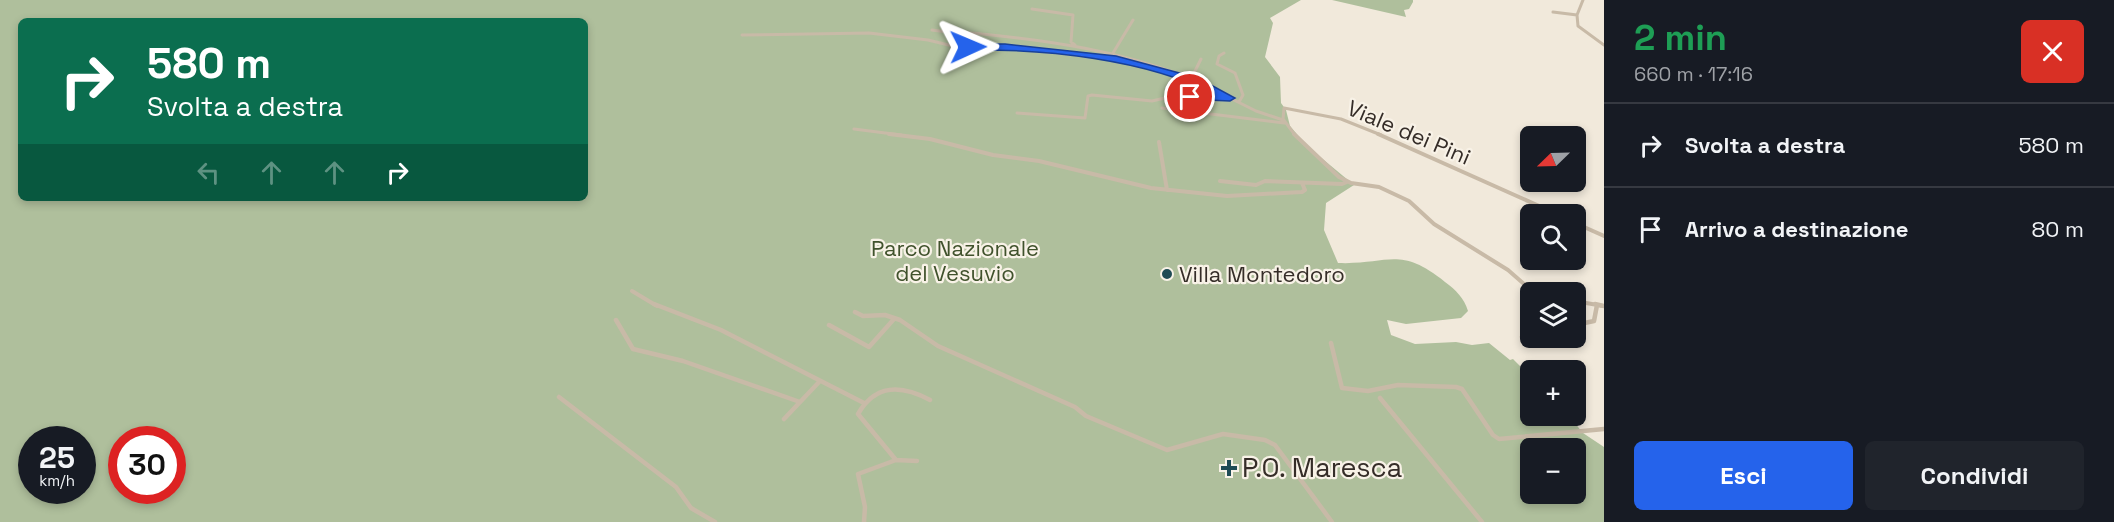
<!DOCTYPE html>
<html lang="it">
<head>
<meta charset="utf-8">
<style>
	:root { --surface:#171b24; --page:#20242c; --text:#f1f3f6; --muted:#9ea1a6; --line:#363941; --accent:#2563eb }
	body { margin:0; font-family:"Space Grotesk",sans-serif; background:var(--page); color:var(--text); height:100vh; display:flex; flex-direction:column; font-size:22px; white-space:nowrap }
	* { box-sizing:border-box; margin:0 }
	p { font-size:20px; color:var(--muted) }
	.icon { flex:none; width:33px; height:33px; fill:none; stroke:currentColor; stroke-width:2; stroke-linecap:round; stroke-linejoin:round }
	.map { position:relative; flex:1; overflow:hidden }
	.panel { display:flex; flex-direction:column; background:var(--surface); width:510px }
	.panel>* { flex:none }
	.guide { position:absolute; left:18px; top:18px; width:570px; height:183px; border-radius:9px; box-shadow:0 3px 9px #0003; background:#0b6e4f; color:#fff; overflow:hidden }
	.needle { width:39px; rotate:247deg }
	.fabs { position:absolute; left:1520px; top:126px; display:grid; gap:12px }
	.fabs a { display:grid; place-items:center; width:66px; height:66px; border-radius:9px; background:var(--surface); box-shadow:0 3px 9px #0003; font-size:30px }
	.speed { position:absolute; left:18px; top:426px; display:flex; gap:12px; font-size:30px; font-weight:700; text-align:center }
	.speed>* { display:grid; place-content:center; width:78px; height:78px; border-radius:50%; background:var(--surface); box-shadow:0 3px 9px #0003; line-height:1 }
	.speed small { font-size:15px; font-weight:400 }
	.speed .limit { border:9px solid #d22; background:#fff; color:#111 }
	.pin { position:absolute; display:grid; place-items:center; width:51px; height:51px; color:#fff; margin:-26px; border:3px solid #fff; border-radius:50%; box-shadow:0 2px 6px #0007 }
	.me { position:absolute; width:66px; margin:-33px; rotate:89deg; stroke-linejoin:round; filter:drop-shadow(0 0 4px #0008) }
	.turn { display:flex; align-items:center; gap:21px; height:126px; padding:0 30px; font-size:27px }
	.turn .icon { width:78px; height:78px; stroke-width:2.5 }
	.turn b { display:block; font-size:42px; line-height:51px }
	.lanes { display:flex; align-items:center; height:57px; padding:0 30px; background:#0003; justify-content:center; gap:30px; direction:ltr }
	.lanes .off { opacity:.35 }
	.round { display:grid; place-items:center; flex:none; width:63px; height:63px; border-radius:9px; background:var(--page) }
	.headline { display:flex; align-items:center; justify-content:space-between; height:102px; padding:0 30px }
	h1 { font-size:36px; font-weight:700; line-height:45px; color:#1e9e55 }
	.cta { display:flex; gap:12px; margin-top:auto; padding:12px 30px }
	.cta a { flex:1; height:69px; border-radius:9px; background:var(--accent); color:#fff; font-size:24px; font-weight:700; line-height:69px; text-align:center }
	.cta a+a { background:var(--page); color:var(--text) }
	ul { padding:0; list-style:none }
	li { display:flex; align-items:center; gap:18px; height:84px; padding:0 30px; border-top:2px solid var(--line) }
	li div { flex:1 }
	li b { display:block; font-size:22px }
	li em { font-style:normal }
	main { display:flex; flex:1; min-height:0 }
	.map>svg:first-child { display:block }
	.green { fill:#afbf9c; fill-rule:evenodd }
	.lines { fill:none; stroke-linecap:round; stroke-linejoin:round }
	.street-far2 { stroke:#c8baa7; stroke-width:3 }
	.street-far1 { stroke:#c8baa7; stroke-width:4 }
	.street { stroke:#c8baa7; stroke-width:4.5 }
	.route { fill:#2563eb; stroke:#184099; stroke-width:1.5 }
	.poi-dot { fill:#1f4b55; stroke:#f8f2e7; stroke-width:2 }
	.labels { text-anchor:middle; stroke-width:4.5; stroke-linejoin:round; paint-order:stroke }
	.street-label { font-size:22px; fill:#352d28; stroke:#f8f2e7 }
	.park-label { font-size:22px; fill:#40522c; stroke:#f8f2e7 }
	.poi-label { font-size:22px; fill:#352d28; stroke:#f8f2e7; text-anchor:start }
	.near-poi-label { font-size:27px; fill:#352d28; stroke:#f8f2e7; text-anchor:start }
</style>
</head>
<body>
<main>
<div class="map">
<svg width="1604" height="522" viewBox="0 0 1604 522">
	<rect width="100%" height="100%" fill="#f1e9db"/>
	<path class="green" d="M0,0H1301L1270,18L1273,23L1265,57L1280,77L1281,103L1286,110L1290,126L1307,146L1354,185L1326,203L1324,230L1338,263C1389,265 1399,245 1445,282C1456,290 1464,298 1468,311L1461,318L1406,324L1387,320L1391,335L1415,344L1456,342L1472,345L1489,343L1510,360L1513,359L1530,376V416H1569L1583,433L1604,447V522H0ZM21,21H585V198H21ZM32,440H82V490H32ZM122,440H172V490H122ZM1530,448H1575V494H1530Z
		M1332,0H1413V2L1409,9L1404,10L1406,17Z"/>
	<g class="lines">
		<path class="street-far2" d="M1583,0L1577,15L1578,26L1604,45
			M1032,9L1073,15L1071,42L1075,45
			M1553,12L1577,15
			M932,30C949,33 966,32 982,34C1052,41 1119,51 1184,76
			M742,35L869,33L928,40L961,48L991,46L1116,59L1194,80L1256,111L1283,120
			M1113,53L1133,20
			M1224,53L1219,56L1217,64L1235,73L1243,95L1239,102
			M1191,79L1201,59
			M1162,108L1284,123
			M1017,113L1085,118L1088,96L1092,95L1152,101L1178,95L1226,98
			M854,129L901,135
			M1295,135L1283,119L1284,108L1341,119L1381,135"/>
		<path class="street-far1" d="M889,134L930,139L993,155L1039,161L1151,188L1227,196L1302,192L1305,190L1302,183
			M1294,134L1339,177L1351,183L1379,187L1409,201L1434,224L1508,270L1524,284L1542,292
			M1378,134L1557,214
			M1159,142L1167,190
			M1220,181L1256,185L1265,181L1342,184L1347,182
			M1575,223L1604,236
			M632,291L657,306
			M1575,301L1603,306"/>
		<path class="street" d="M654,304L721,330L864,403
			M1595,304L1604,306
			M855,312L863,316L885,315L900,320L938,346L1075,407L1086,416L1167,450L1223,434L1265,440L1275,445L1332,522
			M616,320L633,349L683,361L800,402
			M829,325L869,347L894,319
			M1575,325L1594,321L1597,305
			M1522,337L1530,335
			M1331,343L1342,388L1368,391L1398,385L1456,387L1462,389L1493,435L1499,439L1604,429
			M559,397L676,487L691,508L715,522
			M1380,398L1482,522
			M784,419L820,381
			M896,460L858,414C876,383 902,385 930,400
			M864,522L865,507L858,474L896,460L917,461"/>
	</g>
	<path class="route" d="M1005,44L1116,56L1198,78L1235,98L1230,101L1186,99L1185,97L1190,94H1214C1145,59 1045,49 968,50L963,47L968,44Z"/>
	<g class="poi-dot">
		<circle cx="1167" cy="274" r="6"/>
		<path d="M1226 459h6v6h6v6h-6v6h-6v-6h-6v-6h6z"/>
	</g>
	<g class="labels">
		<g class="street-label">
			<text transform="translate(1409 132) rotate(23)" y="8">Viale dei Pini</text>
		</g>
		<g class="park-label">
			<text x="955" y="256">Parco Nazionale<tspan x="955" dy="25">del Vesuvio</tspan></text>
		</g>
		<g class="poi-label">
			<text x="1179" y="282">Villa Montedoro</text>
		</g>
		<g class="near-poi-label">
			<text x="1242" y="477">P.O. Maresca</text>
		</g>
	</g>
</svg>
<div class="fabs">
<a><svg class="needle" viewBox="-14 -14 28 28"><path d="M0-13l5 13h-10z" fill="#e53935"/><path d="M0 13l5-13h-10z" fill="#9ea1a6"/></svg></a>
<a><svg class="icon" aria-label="search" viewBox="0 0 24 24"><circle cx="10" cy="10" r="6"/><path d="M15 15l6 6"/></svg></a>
<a><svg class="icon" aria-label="layers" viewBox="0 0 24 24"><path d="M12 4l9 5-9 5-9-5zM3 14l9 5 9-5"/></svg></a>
<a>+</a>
<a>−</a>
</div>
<div class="speed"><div>25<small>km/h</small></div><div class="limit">30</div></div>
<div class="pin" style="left:1190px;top:97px;background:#d93025"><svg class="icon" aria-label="arrive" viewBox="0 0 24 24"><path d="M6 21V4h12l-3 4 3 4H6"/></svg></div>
<svg class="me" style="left:968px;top:47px" viewBox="-20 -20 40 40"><path d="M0-17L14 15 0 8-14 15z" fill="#2563eb" stroke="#fff" stroke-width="4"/></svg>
<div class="guide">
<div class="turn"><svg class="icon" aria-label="right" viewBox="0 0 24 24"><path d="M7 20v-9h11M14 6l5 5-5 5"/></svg><div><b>580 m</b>Svolta a destra</div></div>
<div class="lanes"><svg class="icon off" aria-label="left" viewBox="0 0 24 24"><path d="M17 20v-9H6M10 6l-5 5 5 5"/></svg><svg class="icon off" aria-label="ahead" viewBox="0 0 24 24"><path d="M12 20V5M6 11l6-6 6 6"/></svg><svg class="icon off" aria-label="ahead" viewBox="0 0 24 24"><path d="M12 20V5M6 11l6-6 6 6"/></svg><svg class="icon" aria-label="right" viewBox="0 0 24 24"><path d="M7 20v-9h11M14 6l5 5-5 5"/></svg></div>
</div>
</div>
<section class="panel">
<div class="headline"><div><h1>2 min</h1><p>660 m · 17:16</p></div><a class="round" style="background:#d93025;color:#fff"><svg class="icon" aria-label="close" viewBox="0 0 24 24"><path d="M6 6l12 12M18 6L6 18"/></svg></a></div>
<ul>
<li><svg class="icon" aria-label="right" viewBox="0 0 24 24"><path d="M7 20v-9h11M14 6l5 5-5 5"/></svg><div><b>Svolta a destra</b></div><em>580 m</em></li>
<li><svg class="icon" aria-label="arrive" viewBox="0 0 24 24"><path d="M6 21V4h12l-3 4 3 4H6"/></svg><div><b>Arrivo a destinazione</b></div><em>80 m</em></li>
</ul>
<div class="cta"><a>Esci</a><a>Condividi</a></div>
</section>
</main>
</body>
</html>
